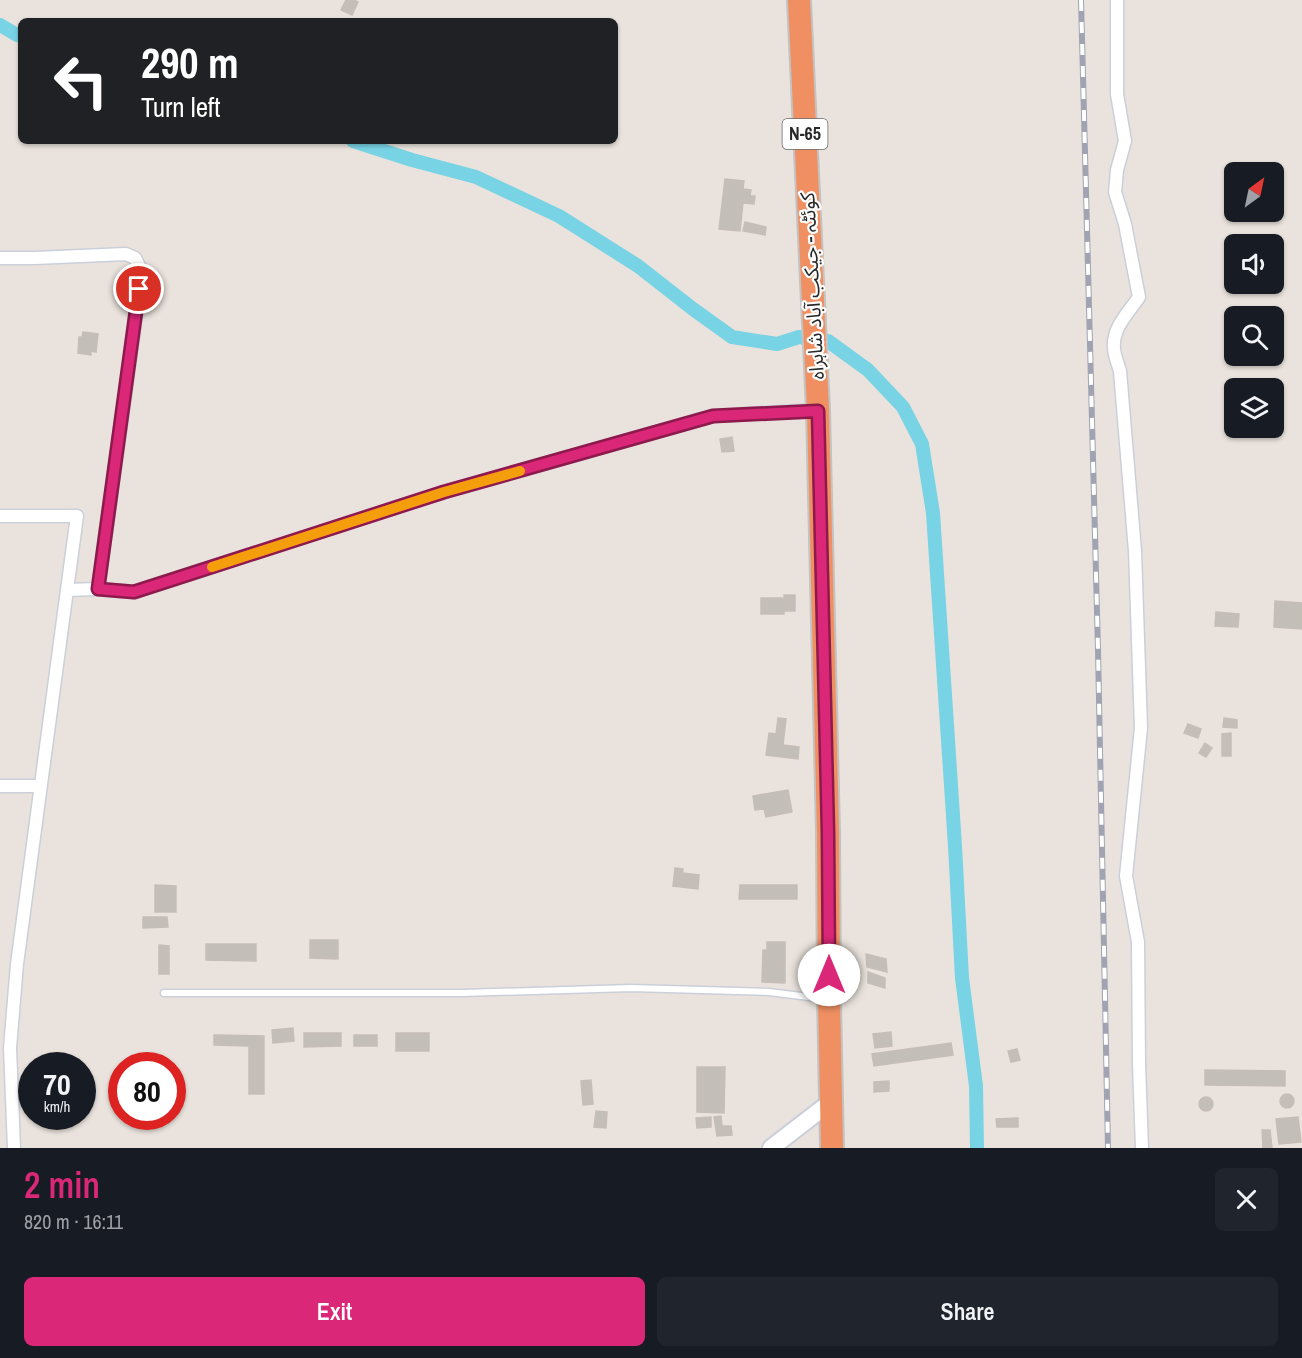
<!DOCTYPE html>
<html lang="en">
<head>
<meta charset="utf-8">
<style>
	:root { --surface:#171b24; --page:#20242c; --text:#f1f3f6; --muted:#9ea1a6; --accent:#db2777 }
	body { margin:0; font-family:"Archivo Narrow","Noto Sans Arabic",sans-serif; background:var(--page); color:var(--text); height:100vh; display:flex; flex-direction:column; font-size:22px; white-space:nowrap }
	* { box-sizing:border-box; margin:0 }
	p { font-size:20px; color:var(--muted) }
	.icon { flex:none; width:33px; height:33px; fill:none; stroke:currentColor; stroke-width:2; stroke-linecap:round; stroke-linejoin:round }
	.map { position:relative; height:1148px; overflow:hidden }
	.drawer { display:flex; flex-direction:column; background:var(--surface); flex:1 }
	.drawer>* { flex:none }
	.hud { position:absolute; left:18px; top:18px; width:600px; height:126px; border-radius:9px; box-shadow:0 2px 4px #0004; background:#202124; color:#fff; overflow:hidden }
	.needle { width:39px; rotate:33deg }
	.buttons { position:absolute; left:1224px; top:162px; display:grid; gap:12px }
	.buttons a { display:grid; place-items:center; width:60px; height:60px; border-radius:9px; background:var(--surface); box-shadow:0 2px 4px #0004; font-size:30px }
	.speed { position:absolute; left:18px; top:1052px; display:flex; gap:12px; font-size:30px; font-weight:700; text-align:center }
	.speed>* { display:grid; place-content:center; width:78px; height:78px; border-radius:50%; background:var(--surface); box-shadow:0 2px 4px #0004; line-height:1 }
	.speed small { font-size:15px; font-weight:400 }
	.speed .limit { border:9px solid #d22; background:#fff; color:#111 }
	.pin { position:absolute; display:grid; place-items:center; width:51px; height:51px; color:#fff; margin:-26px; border:3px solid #fff; border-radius:50%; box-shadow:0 2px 6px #0007 }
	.me { position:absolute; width:66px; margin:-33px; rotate:0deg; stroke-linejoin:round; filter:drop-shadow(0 0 4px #0008) }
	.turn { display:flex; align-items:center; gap:21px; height:126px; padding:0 24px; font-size:27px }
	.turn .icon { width:78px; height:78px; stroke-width:2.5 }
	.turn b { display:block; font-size:42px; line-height:51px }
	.round { display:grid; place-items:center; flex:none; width:63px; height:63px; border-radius:9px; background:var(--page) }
	.head { display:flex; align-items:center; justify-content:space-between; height:102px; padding:0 24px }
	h1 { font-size:36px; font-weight:600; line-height:45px; color:var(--accent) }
	.action { display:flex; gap:12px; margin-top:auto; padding:12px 24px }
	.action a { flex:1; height:69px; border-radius:9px; background:var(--accent); color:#fff; font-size:24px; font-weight:600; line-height:69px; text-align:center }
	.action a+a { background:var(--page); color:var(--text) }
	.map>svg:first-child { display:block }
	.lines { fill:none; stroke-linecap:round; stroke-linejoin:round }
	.canal { stroke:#78d3e4; stroke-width:14 }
	.building { fill:#c3beb8; stroke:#c6beb6; stroke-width:1.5 }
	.lane-casing { stroke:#cbcfda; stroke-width:9 }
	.street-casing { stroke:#cbcfda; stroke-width:15 }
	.secondary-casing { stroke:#cbcfda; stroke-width:20 }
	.highway-casing { stroke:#c3c3c3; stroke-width:26 }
	.lane { stroke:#fff; stroke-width:6 }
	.street { stroke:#fff; stroke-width:12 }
	.secondary { stroke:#fff; stroke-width:16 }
	.highway { stroke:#f09062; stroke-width:22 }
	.rail-casing { stroke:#a0a4b2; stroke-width:6 }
	.rail { stroke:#fff; stroke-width:4; stroke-dasharray:11; stroke-linecap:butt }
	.route-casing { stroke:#8e194d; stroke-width:15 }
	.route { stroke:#db2777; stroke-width:10 }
	.slow { stroke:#f59e0b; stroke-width:10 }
	.labels { text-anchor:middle; stroke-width:4.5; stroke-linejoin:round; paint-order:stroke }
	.shield { fill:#fff; stroke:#696969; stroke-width:1.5 }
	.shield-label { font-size:18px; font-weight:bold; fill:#292929 }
	.street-label { font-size:20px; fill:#292929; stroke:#fff }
</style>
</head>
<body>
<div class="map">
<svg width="1302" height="1148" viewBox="0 0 1302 1148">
	<rect width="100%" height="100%" fill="#eae3dd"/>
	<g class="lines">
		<path class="canal" d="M0,25L17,35L21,36
			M353,141L412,160L476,177L559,216L638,266L693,309L732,337L777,344L799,337L828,341L868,370L903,407L922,444L933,513L955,846L962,978L976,1086L977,1148"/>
	</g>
	<path class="building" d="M346,0H354L358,2L352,15L341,10Z
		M725,179L744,181L743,189L751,190L750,196H755L754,204L743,203L740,231L719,229Z
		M745,222L766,227L765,235L743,231Z
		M83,332L98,334L96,352L91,351V355L78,353L79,337H82Z
		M732,437L734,451L722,452L720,439Z
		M784,595H795V611H785Z
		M761,598H784V614H761Z
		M1275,601L1302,603V629L1274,627Z
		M1216,612L1239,614L1238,627L1215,626Z
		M778,718L786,719L783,745L799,747L798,759L766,755L769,733L776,734Z
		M1224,718L1237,720V728L1223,727Z
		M1188,724L1201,729L1198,738L1184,733Z
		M1231,733V756H1222V734Z
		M1205,743L1212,748L1206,757L1199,753Z
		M788,790L792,812L766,817L764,809L755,810L753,796Z
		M675,868L683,869L681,887L673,886Z
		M682,873L699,875L698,889L681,887Z
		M155,885L176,886V912H155Z
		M740,885H797V899H739Z
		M143,917H167L168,927L143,928Z
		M310,940H338V959L310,958Z
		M767,942H785V983L762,982L763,950H767Z
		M206,944H256V961L206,960Z
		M159,945L169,946V974H159Z
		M866,954L886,959L887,972L867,967Z
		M868,972L885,978V988L868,983Z
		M293,1028L294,1041L273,1043L272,1030Z
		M891,1032L892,1046L875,1048L873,1034Z
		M304,1033H341V1046L304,1047Z
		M396,1033H429V1051H396Z
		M214,1035L264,1036V1094H249V1046L214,1045Z
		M354,1035H377V1046H354Z
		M951,1043L953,1055L874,1066L872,1054Z
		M1017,1049L1020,1060L1011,1062L1008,1051Z
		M697,1067H725L724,1113L697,1112Z
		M1205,1070L1285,1071V1086L1205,1085Z
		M591,1080L593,1104L583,1105L581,1081Z
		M889,1081V1091L874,1092V1082Z
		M1280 1101a7 7 0 1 1 14 0a7 7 0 1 1-14 0Z
		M1199 1104a7 7 0 1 1 14 0a7 7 0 1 1-14 0Z
		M596,1111L607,1112L606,1128L594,1127Z
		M721,1116L722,1126H731L732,1135L717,1136L714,1117Z
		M711,1117V1127L697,1128L696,1118Z
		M1298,1117L1301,1142L1279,1144L1276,1119Z
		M1018,1118V1127H997L996,1119Z
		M1262,1130H1270L1272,1148H1263Z"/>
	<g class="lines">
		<g class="lane-casing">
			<path id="lane" d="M164,993H462L631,988L769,992L825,999"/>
		</g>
		<g class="street-casing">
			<path id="street" d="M1117,0V94L1125,141L1117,170L1115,192L1125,224L1139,297C1129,312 1112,328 1114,348C1114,355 1118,364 1120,371L1135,551L1141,728L1126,876L1138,942L1139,1064L1142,1148
				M0,258H35L126,254L135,258L141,270L137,308L98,589
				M0,516H77L67,590
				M0,786H41
				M14,1148L10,1048L17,964L67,590L98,589L134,592L444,492L713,416L818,410"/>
		</g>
		<g class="secondary-casing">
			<path id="secondary" d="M771,1148L832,1101"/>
		</g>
		<g class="highway-casing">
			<path id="highway" d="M799,0L818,410L828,833L829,999L832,1148"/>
		</g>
		<use href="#lane" class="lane"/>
		<use href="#street" class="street"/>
		<use href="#secondary" class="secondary"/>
		<use href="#highway" class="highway"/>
		<g class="rail-casing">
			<path id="rail" d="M1081,0L1098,650L1108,1148"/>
		</g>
		<use href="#rail" class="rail"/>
	</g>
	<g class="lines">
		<g class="route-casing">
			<path id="route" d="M139,289L98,589L134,592L444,492L713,416L818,411L828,833L829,975"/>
		</g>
		<use href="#route" class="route"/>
		<path class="slow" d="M212,567L444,492L520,471"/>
	</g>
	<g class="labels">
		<rect class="shield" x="782.5" y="119" width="45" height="30" rx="4.5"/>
		<g class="shield-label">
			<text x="805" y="140">N-65</text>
		</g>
		<g class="street-label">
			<text transform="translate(812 286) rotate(-93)" y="7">کوئٹہ - جیکب آباد شاہراہ</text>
		</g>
	</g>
</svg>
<div class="buttons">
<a><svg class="needle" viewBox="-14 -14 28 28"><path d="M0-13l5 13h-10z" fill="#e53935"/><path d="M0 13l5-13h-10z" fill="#9ea1a6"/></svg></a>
<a><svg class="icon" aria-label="sound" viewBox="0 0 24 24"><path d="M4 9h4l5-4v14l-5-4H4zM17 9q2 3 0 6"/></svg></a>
<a><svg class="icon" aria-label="search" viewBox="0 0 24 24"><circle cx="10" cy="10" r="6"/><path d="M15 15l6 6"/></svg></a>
<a><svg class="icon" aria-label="layers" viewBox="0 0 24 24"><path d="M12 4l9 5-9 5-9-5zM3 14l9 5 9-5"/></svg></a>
</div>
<div class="speed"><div>70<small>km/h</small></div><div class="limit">80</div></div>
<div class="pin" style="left:139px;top:289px;background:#d93025"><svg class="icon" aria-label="arrive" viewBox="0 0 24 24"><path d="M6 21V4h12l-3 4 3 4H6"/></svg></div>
<svg class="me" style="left:829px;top:975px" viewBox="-20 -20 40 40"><circle r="19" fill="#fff"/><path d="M0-13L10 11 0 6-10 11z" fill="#db2777"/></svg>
<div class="hud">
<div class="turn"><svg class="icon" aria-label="left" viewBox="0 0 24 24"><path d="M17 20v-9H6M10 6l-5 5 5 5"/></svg><div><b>290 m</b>Turn left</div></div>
</div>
</div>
<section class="drawer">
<div class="head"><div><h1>2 min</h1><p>820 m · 16:11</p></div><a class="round"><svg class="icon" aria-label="close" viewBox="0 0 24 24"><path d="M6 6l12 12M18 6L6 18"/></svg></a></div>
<div class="action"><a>Exit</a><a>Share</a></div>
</section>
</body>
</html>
